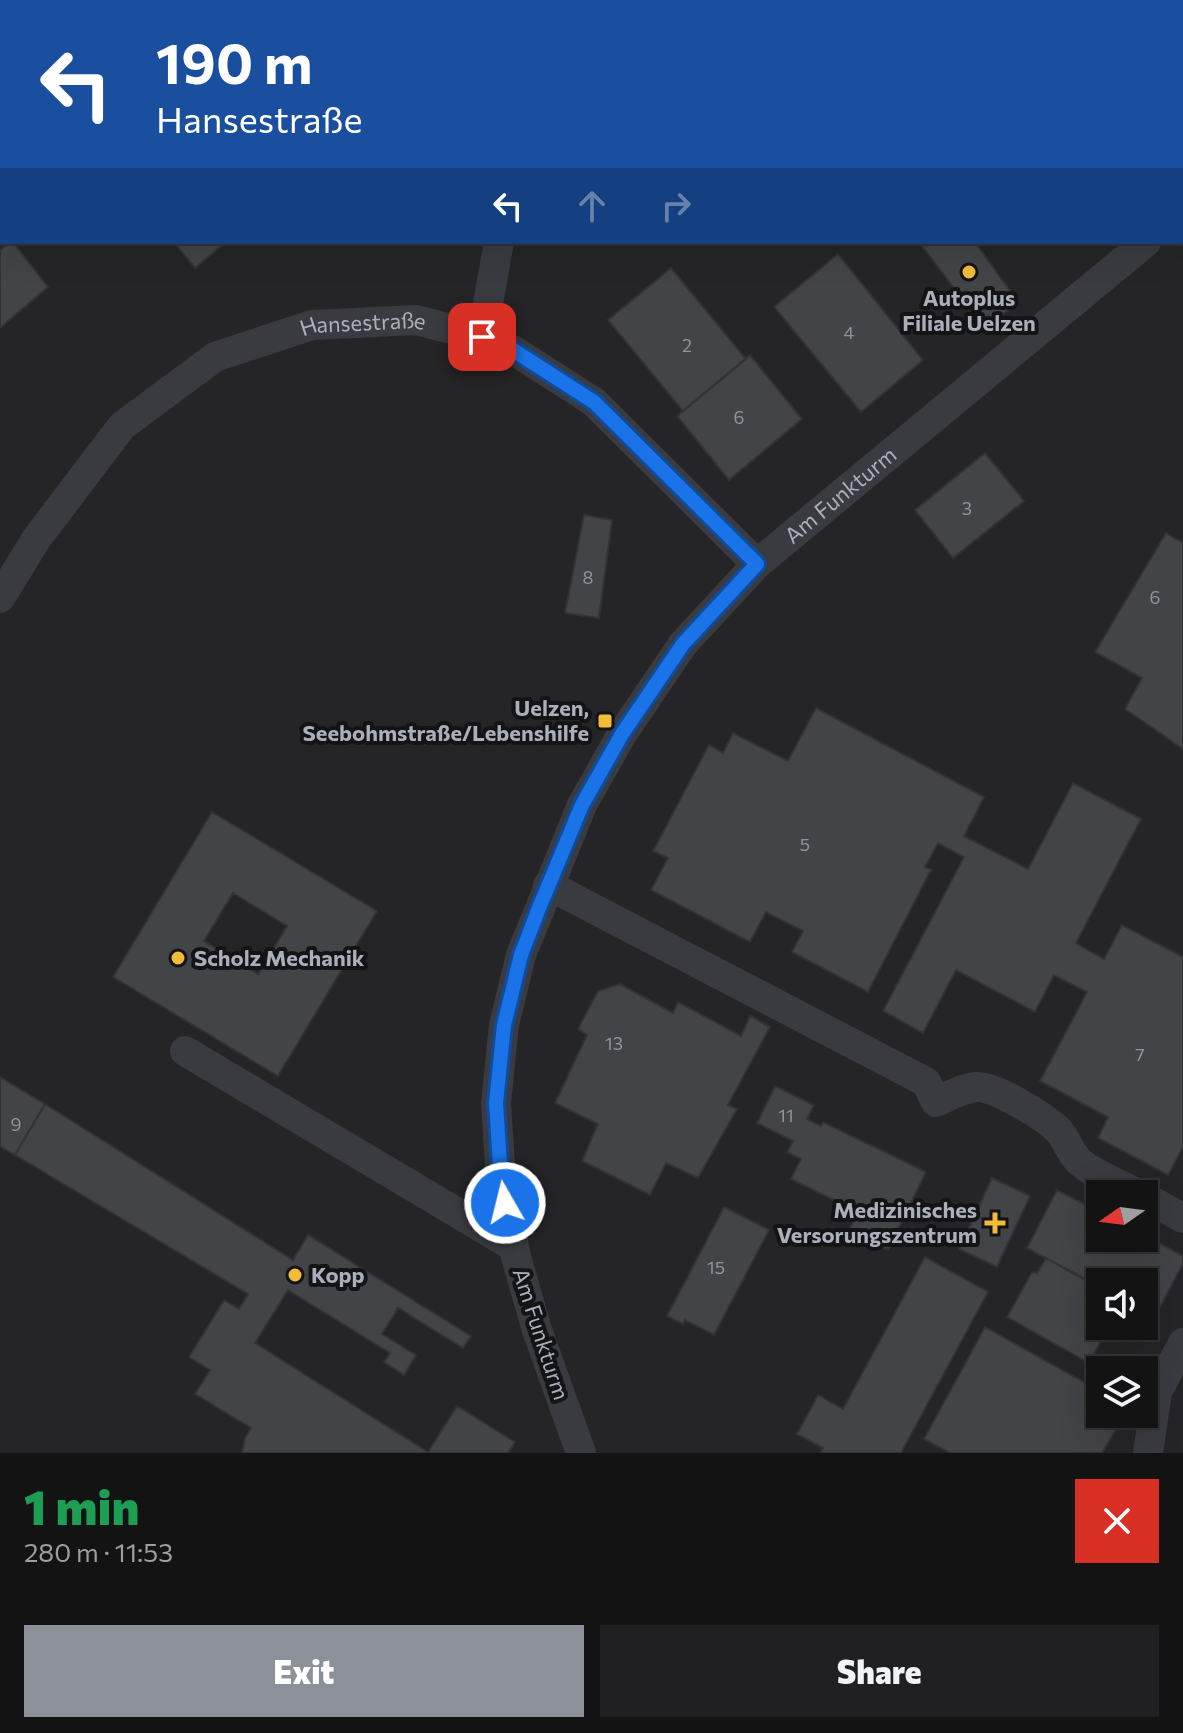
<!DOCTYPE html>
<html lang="en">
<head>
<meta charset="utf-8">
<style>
	:root { --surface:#131314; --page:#202022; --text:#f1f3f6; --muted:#9d9ea0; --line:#323234; --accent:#8c9099 }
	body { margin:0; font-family:Commissioner,sans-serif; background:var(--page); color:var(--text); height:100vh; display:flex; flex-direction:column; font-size:30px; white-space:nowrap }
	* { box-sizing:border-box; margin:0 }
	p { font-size:26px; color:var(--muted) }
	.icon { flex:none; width:44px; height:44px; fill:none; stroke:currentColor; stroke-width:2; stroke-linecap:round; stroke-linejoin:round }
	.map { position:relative; height:1453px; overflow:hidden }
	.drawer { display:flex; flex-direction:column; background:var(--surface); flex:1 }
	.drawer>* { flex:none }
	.top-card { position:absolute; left:0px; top:0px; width:1184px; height:244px; box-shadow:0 8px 32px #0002,0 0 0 2px var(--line); background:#1a4fa0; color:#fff; overflow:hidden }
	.needle { width:52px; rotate:256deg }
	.tools { position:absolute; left:1086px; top:1180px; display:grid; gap:16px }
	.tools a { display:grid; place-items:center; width:72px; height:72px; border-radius:0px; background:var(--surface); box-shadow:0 8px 32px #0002,0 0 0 2px var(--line); font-size:40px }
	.pin { position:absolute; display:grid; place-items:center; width:68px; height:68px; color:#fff; margin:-34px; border-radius:16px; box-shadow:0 4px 12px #0006 }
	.me { position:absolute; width:88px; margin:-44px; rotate:352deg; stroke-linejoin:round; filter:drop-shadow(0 0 6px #0008) }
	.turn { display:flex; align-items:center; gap:28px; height:168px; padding:0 24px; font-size:36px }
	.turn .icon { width:104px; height:104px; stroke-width:2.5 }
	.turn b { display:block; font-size:56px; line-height:68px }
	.lanes { display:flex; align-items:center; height:76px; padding:0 24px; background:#0003; justify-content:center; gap:40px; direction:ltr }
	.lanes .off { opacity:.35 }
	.round { display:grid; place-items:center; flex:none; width:84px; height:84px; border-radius:0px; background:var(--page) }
	.head { display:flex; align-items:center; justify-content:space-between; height:136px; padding:0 24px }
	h1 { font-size:48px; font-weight:800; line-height:60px; color:#1e9e55 }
	.cta { display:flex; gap:16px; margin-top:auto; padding:16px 24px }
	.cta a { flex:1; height:92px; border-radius:0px; background:var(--accent); color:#fff; font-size:32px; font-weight:800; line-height:92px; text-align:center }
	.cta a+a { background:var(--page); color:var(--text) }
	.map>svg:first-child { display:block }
	.built { fill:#252528; fill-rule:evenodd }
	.building { fill:#434448; stroke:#333337; stroke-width:2; fill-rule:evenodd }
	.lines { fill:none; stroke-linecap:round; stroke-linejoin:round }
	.path { stroke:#404147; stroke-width:5; stroke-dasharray:4 6; stroke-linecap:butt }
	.minor { stroke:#3a3b40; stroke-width:30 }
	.major { stroke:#56575f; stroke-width:38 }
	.route-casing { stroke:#114b97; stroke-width:20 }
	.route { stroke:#1a73e8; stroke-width:14 }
	.poi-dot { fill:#f2bb3a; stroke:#141416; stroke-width:3 }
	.labels { text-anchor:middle; stroke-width:8; stroke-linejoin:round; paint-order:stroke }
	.number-label { font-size:18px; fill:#91949e }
	.poi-label { font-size:22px; font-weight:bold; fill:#abafbb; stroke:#141416; text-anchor:end }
	.street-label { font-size:22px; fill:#abafbb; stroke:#141416 }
</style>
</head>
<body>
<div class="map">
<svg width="1183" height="1453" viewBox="0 0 1183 1453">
	<rect width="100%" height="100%" fill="#19191b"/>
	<path class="built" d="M179,0H1183V1453H0V147L2,145V242H1182V2H176ZM1100,1194H1144V1238H1100ZM1100,1282H1144V1326H1100ZM1100,1370H1144V1414H1100Z"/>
	<path class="building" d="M781,0H859L857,2H783Z
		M10,242H13L48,287L0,328V250Z
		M174,242H226L195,268Z
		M919,242H975L1018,302L985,329Z
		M838,254L923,360L861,412L774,307Z
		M671,268L746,359L683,411L608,320Z
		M750,355L802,419L729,480L677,416Z
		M985,453L1024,501L953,558L915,510Z
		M584,515L612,520L599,618L565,613Z
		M1166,533L1183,543V749L1125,709L1142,678L1095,652Z
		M816,708L984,797L964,836L1028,869L1073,783L1141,819L1076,943L1104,959L1122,925L1183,957V1147L1168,1175L1098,1138L1108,1117L1040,1081L1087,992L1054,975L1035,1012L956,970L923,1033L883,1011L964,857L938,843L925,867L931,870L868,992L792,952L803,931L766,912L750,942L651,890L668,858L653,851L709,745L723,753L733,733L788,761Z
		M212,812L377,911L278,1076L113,977ZM233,893L287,926L258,974L204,941Z
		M620,984L673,1013L678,1002L741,1036L750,1016L770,1027L728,1105L737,1109L698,1178L666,1163L650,1195L582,1161L598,1124L555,1103L587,1035L578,1029L598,991Z
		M0,1077L45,1104L15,1155L0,1146Z
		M775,1086L814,1105L807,1119L821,1126L823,1122L926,1172L888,1250L849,1230L858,1212L791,1179L801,1159L787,1152L793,1141L757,1123Z
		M45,1104L293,1260L308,1235L471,1336L463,1348L398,1308L382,1334L416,1355L404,1375L384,1362L390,1353L288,1290L255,1343L428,1452L457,1406L515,1442L508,1453H242L245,1438L251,1428L195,1394L210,1370L189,1357L224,1300L239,1309L248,1294L15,1155Z
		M992,1178L1030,1196L997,1267L959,1249Z
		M1057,1190L1100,1212V1238H1144V1235L1183,1256V1263L1156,1315L1144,1309V1282H1100V1287L1027,1248Z
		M724,1207L769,1230L714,1335L685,1320L683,1324L667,1316Z
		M925,1257L988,1292L901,1453H820L823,1448L797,1434L818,1395L843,1409Z
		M1046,1258L1094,1285L1085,1301L1100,1309V1326H1109L1089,1363L1007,1317L1032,1272L1037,1273Z
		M985,1327L1100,1391V1414H1125L1102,1453H950L924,1439Z"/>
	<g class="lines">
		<path class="path" d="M25,2L27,0
			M0,23L2,21"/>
		<g class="minor">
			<path d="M424,0L426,2"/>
			<path d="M999,0L1000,2"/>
			<path d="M544,2V0"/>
			<path d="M1182,212L1183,211"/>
			<path d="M482,337L499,242"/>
			<path id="s1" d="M0,598L37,538L122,426L215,357L312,325L416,320L482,337L513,350L594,402L757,564"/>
			<path d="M548,885L926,1082L936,1102C949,1096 963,1088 977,1087C995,1086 1045,1117 1058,1130C1067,1139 1069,1152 1079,1161C1091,1173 1122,1185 1138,1194"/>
			<path d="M185,1051L513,1246"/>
			<path d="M1144,1197L1183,1218"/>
			<path id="s2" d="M581,1453L537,1330L516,1257L501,1181L496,1103L504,1025L521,955L582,805L622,734L683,644L757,564L1146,242"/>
			<path d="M1148,1453L1157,1392L1183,1343"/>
		</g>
		<path class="major" d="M84,2L86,0
			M0,71L2,70"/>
	</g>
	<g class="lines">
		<g class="route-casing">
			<path id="route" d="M482,337L513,350L594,402L757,564L683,644L622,734L582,805L539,908L521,955L504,1025L496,1103L501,1181L505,1203"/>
		</g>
		<use href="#route" class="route"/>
	</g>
	<g class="poi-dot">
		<circle cx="969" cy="272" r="8"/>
		<rect x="597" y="713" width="16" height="16" rx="4"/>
		<circle cx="178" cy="958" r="8"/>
		<path d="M991 1211h8v8h8v8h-8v8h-8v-8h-8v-8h8z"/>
		<circle cx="295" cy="1275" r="8"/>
	</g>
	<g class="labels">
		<g class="number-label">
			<text x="849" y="339">4</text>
			<text x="687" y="352">2</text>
			<text x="739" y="424">6</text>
			<text x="967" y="515">3</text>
			<text x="588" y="584">8</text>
			<text x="1155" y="604">6</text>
			<text x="805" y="851">5</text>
			<text x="614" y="1050">13</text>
			<text x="1140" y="1061">7</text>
			<text x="786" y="1122">11</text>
			<text x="16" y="1131">9</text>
			<text x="716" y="1274">15</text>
		</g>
		<g class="poi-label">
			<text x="969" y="306" text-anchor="middle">Autoplus<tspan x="969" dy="25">Filiale Uelzen</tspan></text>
			<text x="589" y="716">Uelzen,<tspan x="589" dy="25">Seebohmstraße/Lebenshilfe</tspan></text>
			<text x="194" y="966" text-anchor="start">Scholz Mechanik</text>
			<text x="977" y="1218">Medizinisches<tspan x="977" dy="25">Versorungszentrum</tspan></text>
			<text x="311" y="1283" text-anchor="start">Kopp</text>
		</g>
		<g class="street-label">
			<text dy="8" stroke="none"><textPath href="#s1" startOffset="480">Hansestraße</textPath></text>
			<text dy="8" stroke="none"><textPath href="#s2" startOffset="1082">Am Funkturm</textPath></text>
			<text transform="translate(541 1334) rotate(72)" y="8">Am Funkturm</text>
		</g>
	</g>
</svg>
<div class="tools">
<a><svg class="needle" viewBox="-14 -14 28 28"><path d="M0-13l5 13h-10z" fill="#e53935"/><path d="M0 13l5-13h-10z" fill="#9d9ea0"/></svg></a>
<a><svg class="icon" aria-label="sound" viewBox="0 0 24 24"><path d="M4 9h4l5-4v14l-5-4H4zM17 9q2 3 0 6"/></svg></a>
<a><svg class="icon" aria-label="layers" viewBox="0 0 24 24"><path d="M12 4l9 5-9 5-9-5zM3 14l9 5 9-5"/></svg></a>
</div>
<div class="pin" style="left:482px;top:337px;background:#d93025"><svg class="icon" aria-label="arrive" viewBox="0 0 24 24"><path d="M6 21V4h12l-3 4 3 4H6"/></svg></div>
<svg class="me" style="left:505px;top:1203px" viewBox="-20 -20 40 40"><circle r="17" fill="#1a73e8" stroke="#fff" stroke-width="3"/><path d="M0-11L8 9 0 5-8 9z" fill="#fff"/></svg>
<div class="top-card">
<div class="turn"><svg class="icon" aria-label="left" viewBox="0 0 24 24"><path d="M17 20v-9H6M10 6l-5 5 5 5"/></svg><div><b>190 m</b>Hansestraße</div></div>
<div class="lanes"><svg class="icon" aria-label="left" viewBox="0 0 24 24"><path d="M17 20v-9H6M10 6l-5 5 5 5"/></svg><svg class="icon off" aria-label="ahead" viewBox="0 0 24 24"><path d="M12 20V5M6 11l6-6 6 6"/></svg><svg class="icon off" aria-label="right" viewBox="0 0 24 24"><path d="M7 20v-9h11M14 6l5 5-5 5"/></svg></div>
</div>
</div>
<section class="drawer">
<div class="head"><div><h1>1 min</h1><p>280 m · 11:53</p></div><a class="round" style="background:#d93025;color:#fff"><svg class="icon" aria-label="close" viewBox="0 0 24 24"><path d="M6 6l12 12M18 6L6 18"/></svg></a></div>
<div class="cta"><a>Exit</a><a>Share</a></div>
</section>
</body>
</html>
